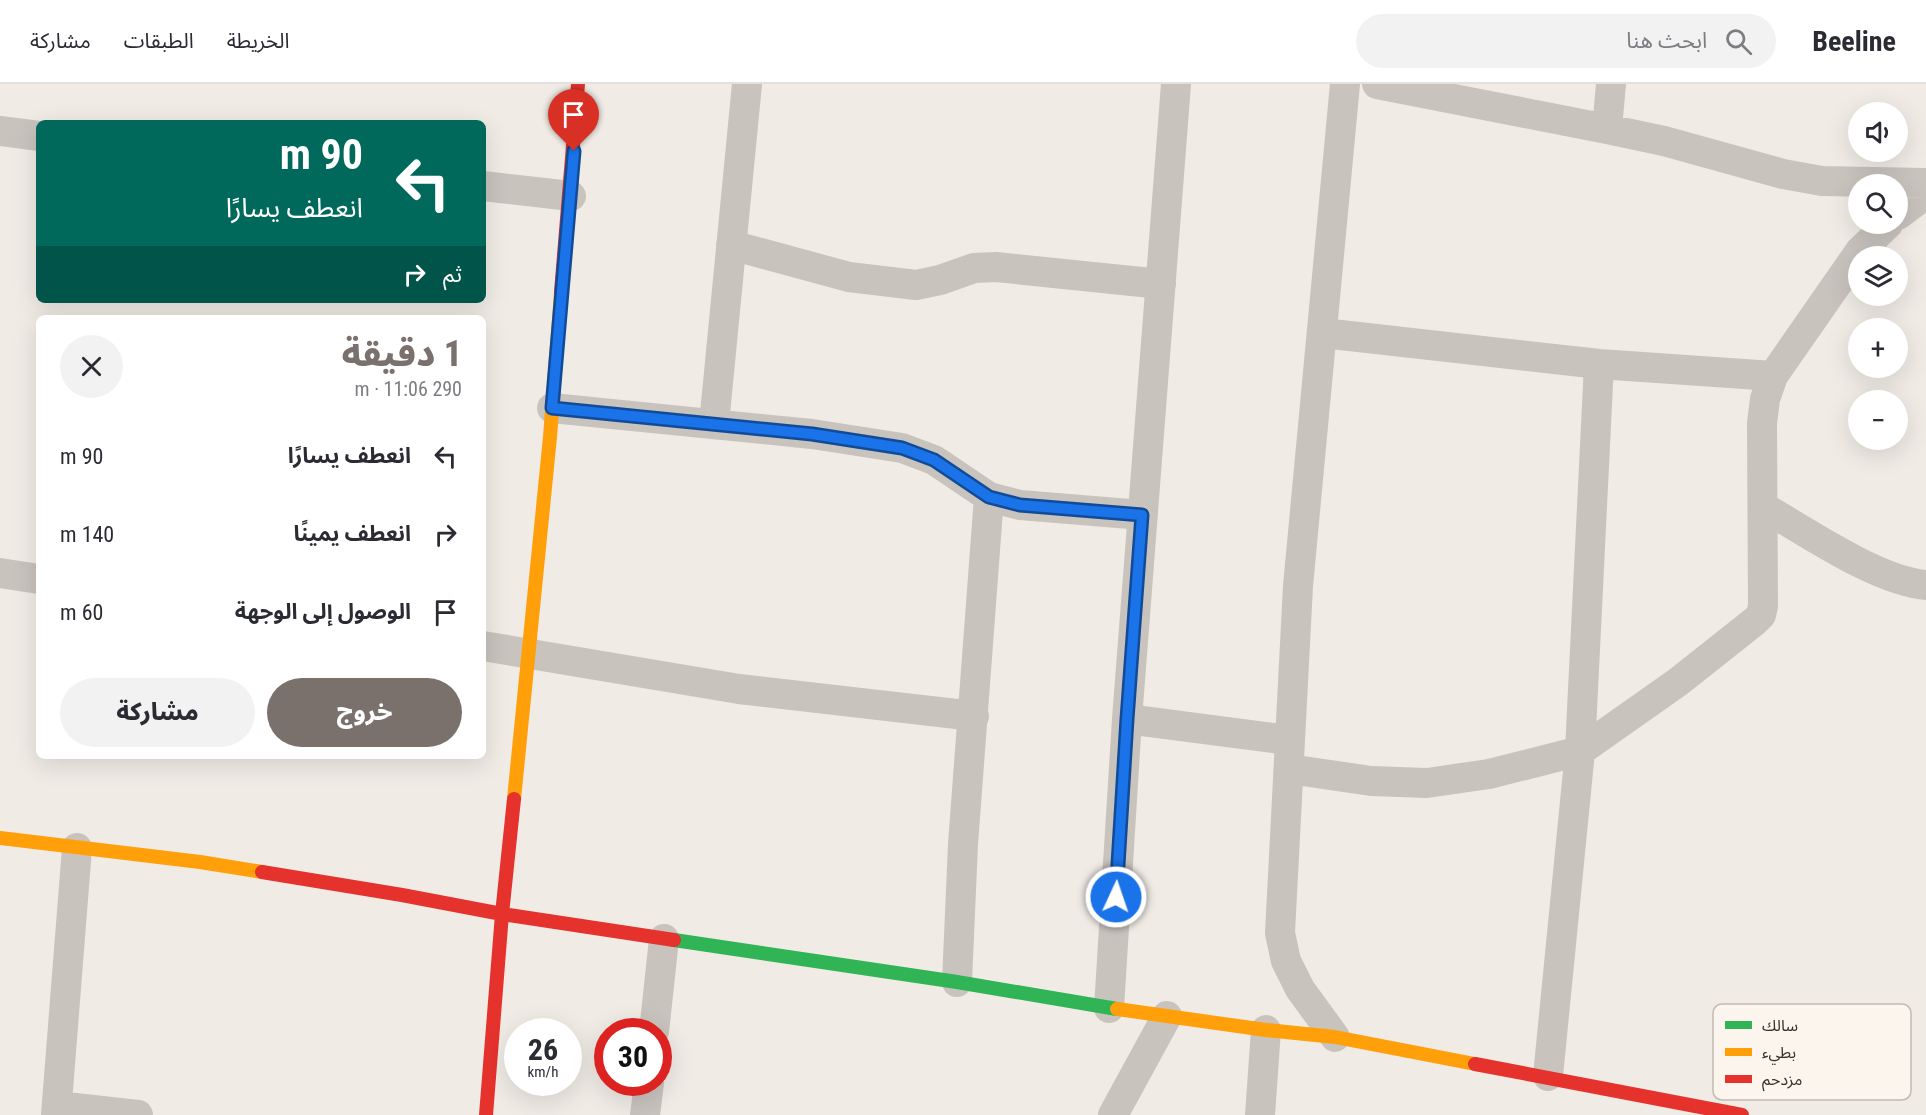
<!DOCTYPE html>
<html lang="ar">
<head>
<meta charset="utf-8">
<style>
	:root { --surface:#fff; --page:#f2f2f3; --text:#2b2b33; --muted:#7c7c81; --line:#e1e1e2; --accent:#7a716c }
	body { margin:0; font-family:"Roboto Condensed","Noto Sans Arabic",sans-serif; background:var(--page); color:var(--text); direction:rtl; height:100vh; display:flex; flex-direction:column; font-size:22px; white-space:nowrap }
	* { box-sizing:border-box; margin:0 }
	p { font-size:20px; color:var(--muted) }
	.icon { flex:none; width:33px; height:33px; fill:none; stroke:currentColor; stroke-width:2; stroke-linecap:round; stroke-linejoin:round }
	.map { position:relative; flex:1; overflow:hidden; direction:ltr }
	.drawer { position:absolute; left:36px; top:231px; width:450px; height:444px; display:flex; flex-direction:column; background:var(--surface); border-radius:9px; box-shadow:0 6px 24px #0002; direction:rtl }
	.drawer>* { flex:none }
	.top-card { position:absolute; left:36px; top:36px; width:450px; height:183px; border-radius:9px; box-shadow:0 6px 24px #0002; direction:rtl; background:#00695c; color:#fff; overflow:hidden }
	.buttons { position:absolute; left:1848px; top:18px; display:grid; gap:12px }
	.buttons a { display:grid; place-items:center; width:60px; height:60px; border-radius:50%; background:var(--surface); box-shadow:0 6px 24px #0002; font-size:30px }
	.speed { position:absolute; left:504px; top:934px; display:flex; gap:12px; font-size:30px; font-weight:700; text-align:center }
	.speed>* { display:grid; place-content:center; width:78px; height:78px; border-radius:50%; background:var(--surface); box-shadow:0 6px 24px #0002; line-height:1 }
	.speed small { font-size:15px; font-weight:400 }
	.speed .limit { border:9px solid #d22; background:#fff; color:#111 }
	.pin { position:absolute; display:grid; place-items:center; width:51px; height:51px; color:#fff; margin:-62px -26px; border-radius:50% 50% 50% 0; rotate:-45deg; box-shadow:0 0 6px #0007 }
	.pin .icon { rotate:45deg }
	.me { position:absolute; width:66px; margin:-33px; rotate:3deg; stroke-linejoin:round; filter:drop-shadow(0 0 4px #0008) }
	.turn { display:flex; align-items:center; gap:21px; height:126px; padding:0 24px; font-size:27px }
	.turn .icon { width:78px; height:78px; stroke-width:2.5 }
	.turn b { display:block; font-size:42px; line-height:51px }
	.then { display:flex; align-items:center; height:57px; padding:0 24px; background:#0003; gap:12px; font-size:22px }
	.round { display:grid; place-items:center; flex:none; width:63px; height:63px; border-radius:32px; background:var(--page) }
	.overview { display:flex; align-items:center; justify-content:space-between; height:102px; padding:0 24px }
	h1 { font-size:36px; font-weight:800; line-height:45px; color:var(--accent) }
	.primary-button { display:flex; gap:12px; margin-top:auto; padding:12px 24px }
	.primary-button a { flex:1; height:69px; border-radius:36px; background:var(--accent); color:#fff; font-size:24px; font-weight:800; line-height:69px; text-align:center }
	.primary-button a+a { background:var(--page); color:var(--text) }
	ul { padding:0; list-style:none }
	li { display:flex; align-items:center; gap:18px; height:78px; padding:0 24px }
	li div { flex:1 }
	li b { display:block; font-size:22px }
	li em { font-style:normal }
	header { display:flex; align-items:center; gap:36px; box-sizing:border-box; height:84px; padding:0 30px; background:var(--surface); border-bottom:2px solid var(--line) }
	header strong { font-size:28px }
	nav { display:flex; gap:33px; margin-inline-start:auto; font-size:21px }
	.search { width:420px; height:54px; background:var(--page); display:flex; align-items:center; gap:15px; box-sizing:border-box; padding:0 21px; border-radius:33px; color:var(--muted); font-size:22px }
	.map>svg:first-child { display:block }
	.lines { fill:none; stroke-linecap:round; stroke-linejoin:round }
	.street { stroke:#c9c3be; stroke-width:30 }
	.fast { stroke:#30b455; stroke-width:14 }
	.slow { stroke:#ff9f0a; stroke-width:14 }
	.jam { stroke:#e5322d; stroke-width:14 }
	.route-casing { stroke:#114b97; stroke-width:15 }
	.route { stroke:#1a73e8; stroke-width:10 }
	.key { fill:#fbf5ee; stroke:#c1bab4; stroke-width:1.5 }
	.key-label { font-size:16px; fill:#3b302b }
</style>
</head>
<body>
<header>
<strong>Beeline</strong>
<div class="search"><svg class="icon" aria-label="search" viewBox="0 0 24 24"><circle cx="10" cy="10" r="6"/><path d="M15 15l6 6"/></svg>ابحث هنا</div>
<nav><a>الخريطة</a><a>الطبقات</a><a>مشاركة</a></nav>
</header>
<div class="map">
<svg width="1926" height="1031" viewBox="0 0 1926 1031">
	<rect width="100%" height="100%" fill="#f0ebe5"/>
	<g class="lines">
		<path class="street" d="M1377,0L1607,45L1664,57L1783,90L1822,97L1926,99
			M1607,45L1611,0
			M0,47L39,52
			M483,102L571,112
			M1898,131L1926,110
			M731,161L849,193L916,201L940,196L974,184L996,183L1161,200
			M1323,249L1599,280L1773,292
			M552,324L812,350L902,364L934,376L989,413L1020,421L1142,431
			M714,340L747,0
			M1763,423C1807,448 1877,497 1926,501
			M0,489L39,495
			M483,562L739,605L974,632
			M1127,635L1289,656
			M1289,685L1371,697L1427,699L1489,690L1580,667L1678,598L1755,537L1761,531L1763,522L1762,339L1765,315L1773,292L1860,167L1888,140
			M957,898L963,760L989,413
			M1109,924L1127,635L1176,0
			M654,948L664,855
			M1335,953L1300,905L1286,877L1280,849L1298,502L1345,0
			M1548,992L1580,667L1599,280
			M57,1022L138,1031
			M56,1031L77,764
			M645,1031L649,999
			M1113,1031L1167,932
			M1260,1031L1266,946"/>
		<path class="fast" d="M674,856L957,898L1117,925"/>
		<path class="slow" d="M514,715L550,353L561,208
			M0,754L200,778L262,788
			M1117,925L1266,946L1335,953L1475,980"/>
		<path class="jam" d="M561,208L578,0
			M262,788L402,811L502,830L674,856
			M1475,980L1742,1031
			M486,1031L502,830L514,715"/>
	</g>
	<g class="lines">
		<g class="route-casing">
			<path id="route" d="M574,67L552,324L812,350L902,364L934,376L989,413L1020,421L1142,431L1127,635L1116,813"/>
		</g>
		<use href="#route" class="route"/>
	</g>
	<rect x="1713" y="920" width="198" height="96" rx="9" class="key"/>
	<rect x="1725" y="937" width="27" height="8" fill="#30b455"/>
	<rect x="1725" y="964" width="27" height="8" fill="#ff9f0a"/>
	<rect x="1725" y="991" width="27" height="8" fill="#e5322d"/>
	<g class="key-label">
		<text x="1762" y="947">سالك</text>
		<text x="1762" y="974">بطيء</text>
		<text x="1762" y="1001">مزدحم</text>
	</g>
</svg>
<div class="buttons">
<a><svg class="icon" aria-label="sound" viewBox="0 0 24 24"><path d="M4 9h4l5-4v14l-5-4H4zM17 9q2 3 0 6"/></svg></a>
<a><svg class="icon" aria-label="search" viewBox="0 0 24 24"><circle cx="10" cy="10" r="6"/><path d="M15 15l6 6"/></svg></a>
<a><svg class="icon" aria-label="layers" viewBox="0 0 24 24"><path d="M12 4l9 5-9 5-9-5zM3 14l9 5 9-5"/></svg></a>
<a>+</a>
<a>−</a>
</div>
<div class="speed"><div>26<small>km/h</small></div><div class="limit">30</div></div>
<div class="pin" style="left:574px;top:67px;background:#d93025"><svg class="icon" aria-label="arrive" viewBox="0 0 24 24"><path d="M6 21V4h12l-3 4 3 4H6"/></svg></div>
<svg class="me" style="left:1116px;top:813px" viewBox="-20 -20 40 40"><circle r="17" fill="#1a73e8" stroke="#fff" stroke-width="3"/><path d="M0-11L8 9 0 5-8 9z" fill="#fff"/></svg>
<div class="top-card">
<div class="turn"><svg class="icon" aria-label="left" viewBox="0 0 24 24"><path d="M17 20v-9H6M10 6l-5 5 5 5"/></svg><div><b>90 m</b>انعطف يسارًا</div></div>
<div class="then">ثم<svg class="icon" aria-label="right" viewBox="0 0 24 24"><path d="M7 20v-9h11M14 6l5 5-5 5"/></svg></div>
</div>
<section class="drawer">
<div class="overview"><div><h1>1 دقيقة</h1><p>290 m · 11:06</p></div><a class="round"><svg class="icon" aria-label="close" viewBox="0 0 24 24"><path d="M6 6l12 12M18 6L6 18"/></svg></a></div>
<ul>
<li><svg class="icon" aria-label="left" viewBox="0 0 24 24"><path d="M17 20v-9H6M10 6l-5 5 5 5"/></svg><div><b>انعطف يسارًا</b></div><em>90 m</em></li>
<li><svg class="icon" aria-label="right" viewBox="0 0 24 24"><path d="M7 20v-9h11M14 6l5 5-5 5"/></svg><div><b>انعطف يمينًا</b></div><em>140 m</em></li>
<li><svg class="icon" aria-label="arrive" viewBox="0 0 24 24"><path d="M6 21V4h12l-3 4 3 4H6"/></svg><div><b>الوصول إلى الوجهة</b></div><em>60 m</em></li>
</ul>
<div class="primary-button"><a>خروج</a><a>مشاركة</a></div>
</section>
</div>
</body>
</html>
